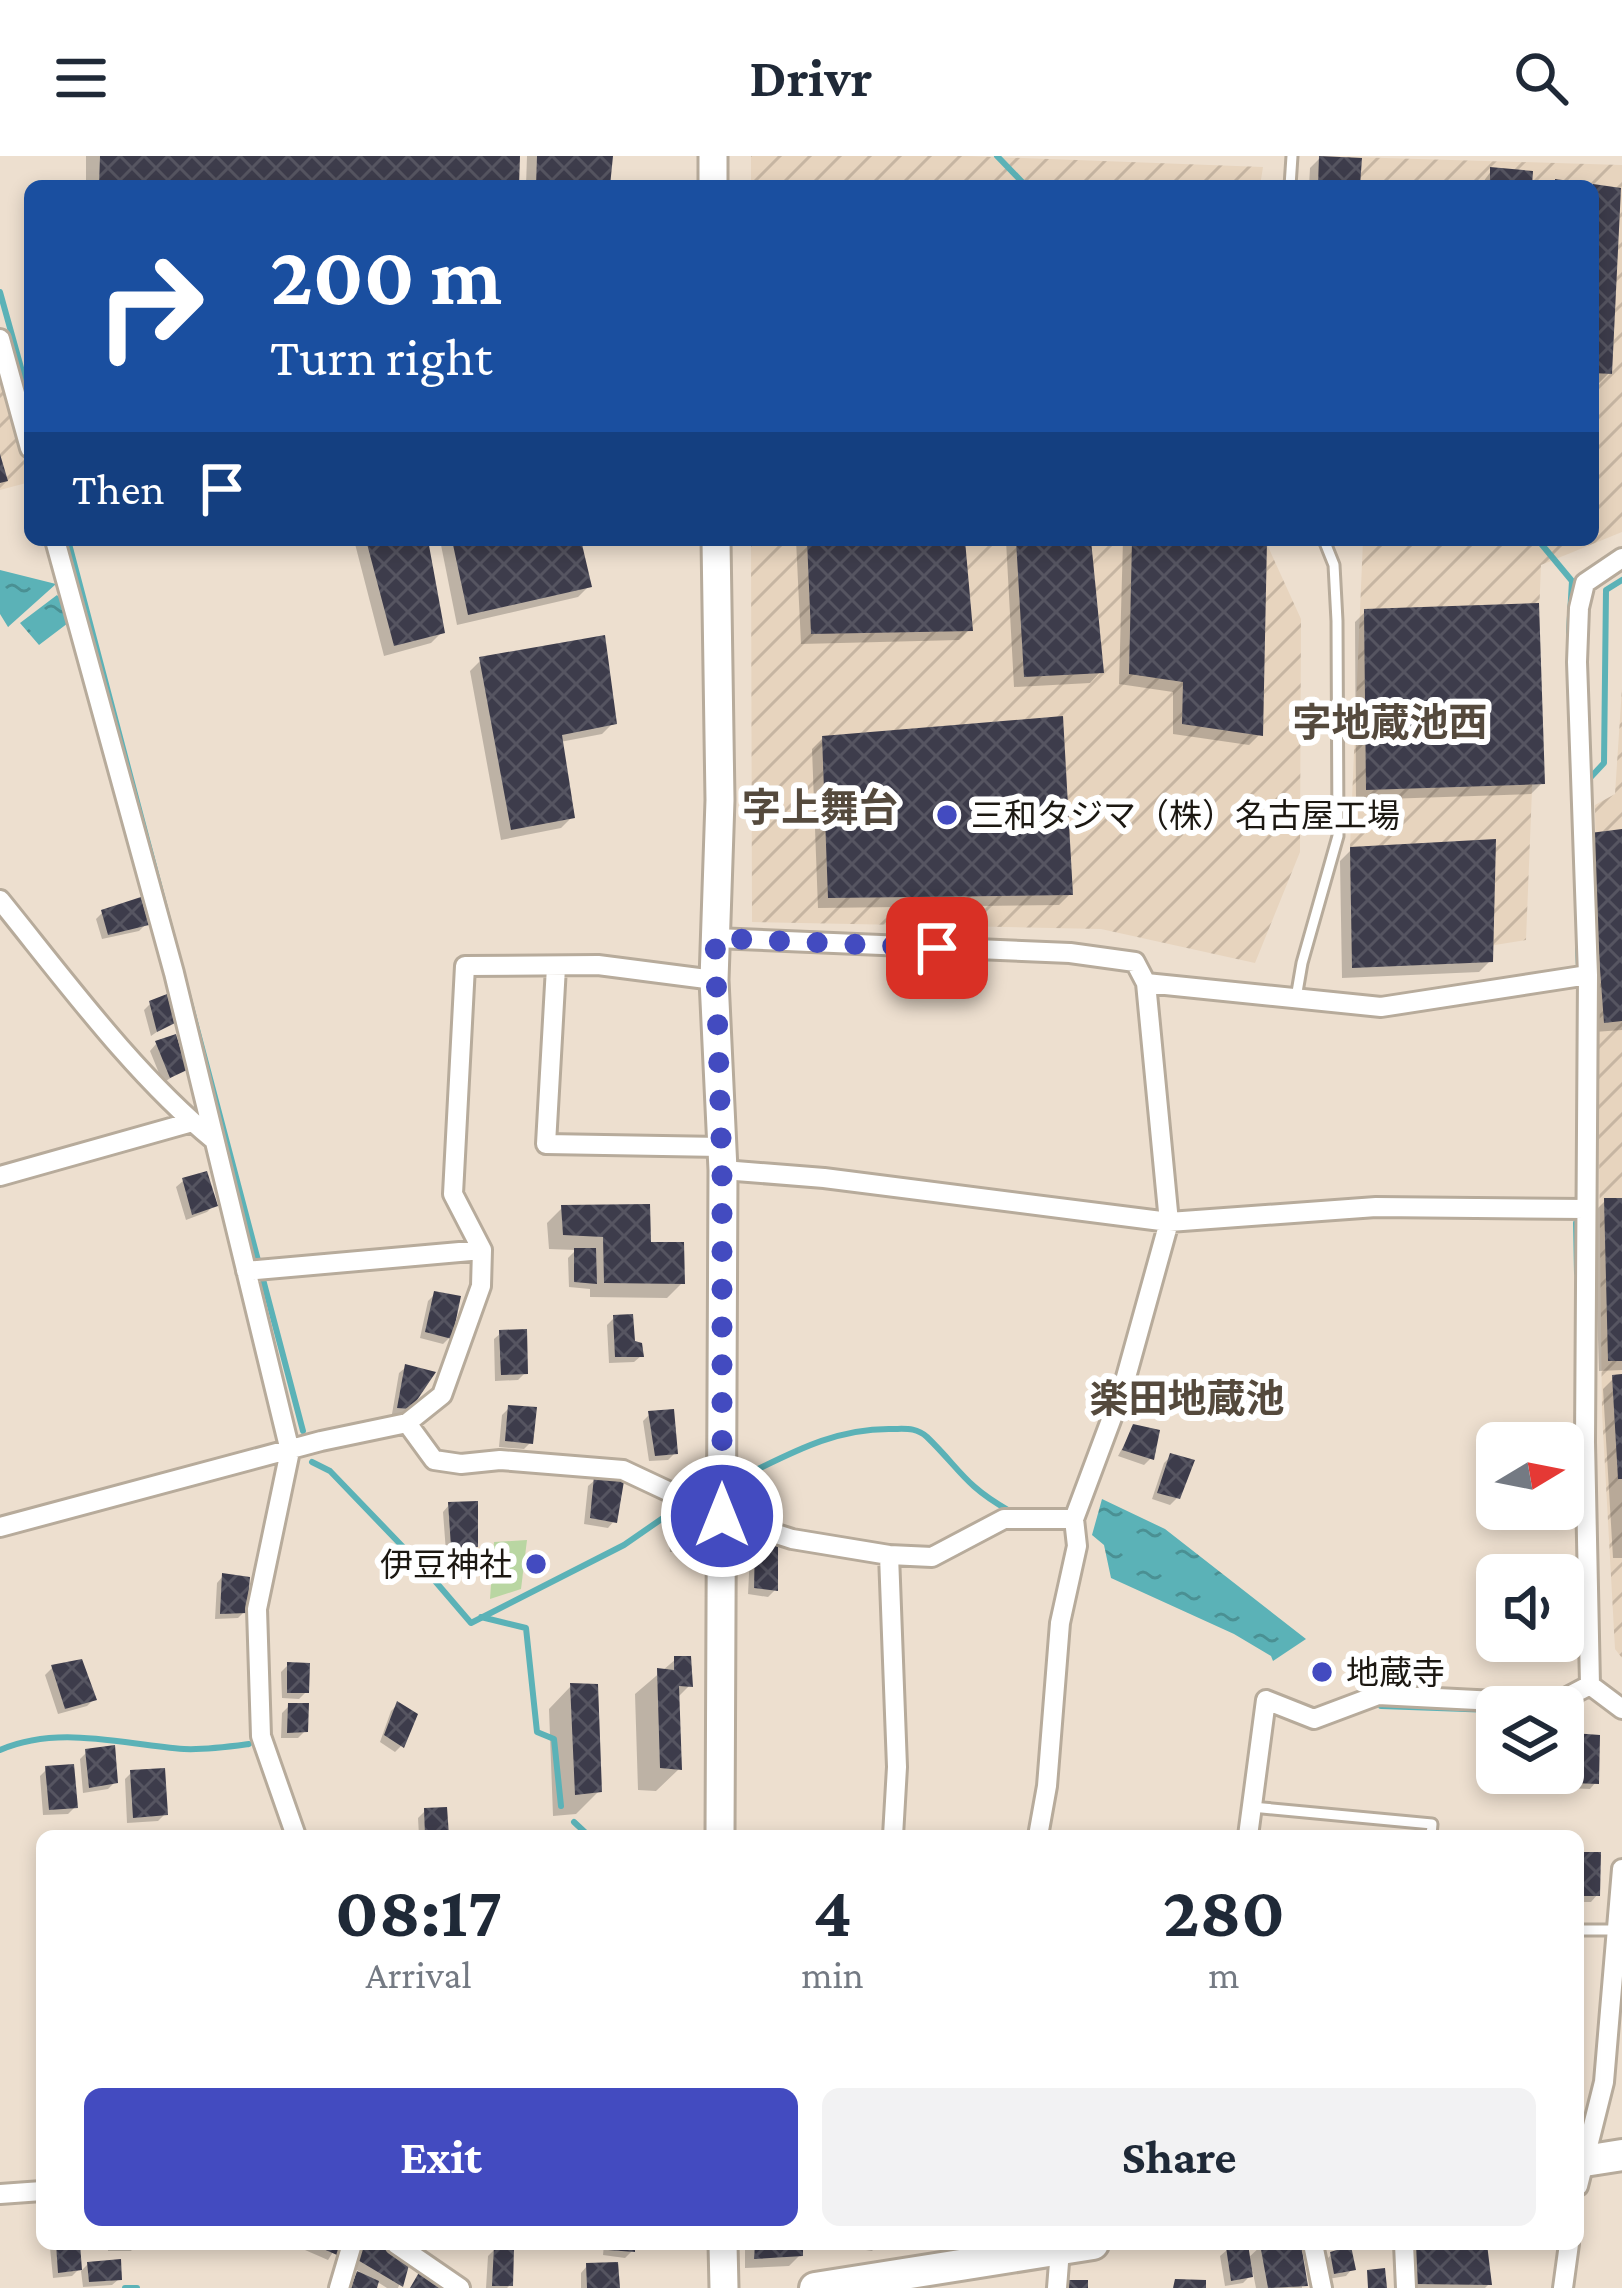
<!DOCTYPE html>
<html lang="en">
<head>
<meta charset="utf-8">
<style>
	:root { --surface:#fff; --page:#f2f2f3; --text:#1f2937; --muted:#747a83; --accent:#434bc0 }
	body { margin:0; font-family:"Crimson Pro","Noto Sans JP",serif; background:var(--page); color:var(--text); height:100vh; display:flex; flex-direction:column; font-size:45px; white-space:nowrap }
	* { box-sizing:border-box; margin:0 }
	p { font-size:39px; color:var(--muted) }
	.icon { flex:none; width:66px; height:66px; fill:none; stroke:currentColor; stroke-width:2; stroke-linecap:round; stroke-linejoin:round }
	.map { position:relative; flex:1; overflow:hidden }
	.side { position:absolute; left:36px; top:1674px; width:1548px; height:420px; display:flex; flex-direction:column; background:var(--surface); border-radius:18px; box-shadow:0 6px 18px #0003 }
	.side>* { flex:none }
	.top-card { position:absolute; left:24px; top:24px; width:1575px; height:366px; border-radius:18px; box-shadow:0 6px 18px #0003; background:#1a4fa0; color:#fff; overflow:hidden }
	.needle { width:78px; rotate:80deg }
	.tools { position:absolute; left:1476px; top:1266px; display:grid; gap:24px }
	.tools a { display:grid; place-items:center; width:108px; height:108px; border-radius:18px; background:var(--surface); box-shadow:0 6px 18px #0003; font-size:60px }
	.pin { position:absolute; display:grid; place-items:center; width:102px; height:102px; color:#fff; margin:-51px; border-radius:24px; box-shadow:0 6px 18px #0006 }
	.me { position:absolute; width:132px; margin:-66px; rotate:0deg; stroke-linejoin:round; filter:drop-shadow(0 0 9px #0008) }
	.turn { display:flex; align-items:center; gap:42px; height:252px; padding:0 48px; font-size:54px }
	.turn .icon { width:156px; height:156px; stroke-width:2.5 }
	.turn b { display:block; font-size:84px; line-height:102px }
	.then { display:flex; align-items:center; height:114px; padding:0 48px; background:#0003; gap:24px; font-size:45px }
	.eta { display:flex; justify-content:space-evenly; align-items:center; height:204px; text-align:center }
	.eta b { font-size:72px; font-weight:700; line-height:84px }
	.button { display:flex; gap:24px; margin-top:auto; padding:24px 48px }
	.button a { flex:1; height:138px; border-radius:18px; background:var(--accent); color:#fff; font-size:48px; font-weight:700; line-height:138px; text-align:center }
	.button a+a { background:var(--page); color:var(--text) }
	header { display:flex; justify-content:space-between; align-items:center; height:156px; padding:0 48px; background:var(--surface); font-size:54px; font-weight:700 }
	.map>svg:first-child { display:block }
	.industrial { fill:url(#industrial-furrows) }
	.park { fill:#b9d6a2 }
	.water { fill:url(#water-ripples) }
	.shadow { fill:#0003 }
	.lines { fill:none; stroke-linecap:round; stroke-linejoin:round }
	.stream { stroke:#5bb2b7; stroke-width:6 }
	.building { fill:url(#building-cross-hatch) }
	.lane-casing { stroke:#b7ab9b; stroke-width:15 }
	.street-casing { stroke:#b7ab9b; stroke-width:24 }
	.secondary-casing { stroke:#b7ab9b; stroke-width:33 }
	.primary-casing { stroke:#b7ab9b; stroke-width:36 }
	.lane { stroke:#fff; stroke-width:9 }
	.street { stroke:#fff; stroke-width:18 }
	.secondary { stroke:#fff; stroke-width:27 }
	.primary { stroke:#fff; stroke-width:30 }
	.route { stroke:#434bc0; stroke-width:21; stroke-dasharray:0 37.8 }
	.poi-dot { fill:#434bc0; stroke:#fff; stroke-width:4.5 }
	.labels { text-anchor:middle; stroke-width:12; stroke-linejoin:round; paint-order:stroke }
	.poi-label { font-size:33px; fill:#1c1812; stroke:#fff; text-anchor:start }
	.quarter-label { font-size:39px; font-weight:bold; fill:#554a3d; stroke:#fff }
</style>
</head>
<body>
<header><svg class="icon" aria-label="menu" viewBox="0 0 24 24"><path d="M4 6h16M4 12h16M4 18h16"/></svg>Drivr<svg class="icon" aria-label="search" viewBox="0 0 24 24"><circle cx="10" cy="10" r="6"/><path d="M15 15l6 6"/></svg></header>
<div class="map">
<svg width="1622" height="2132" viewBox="0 0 1622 2132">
	<defs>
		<pattern id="industrial-furrows" width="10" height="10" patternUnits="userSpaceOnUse" patternTransform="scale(3)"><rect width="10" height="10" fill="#e7d4be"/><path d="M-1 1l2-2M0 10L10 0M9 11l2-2" fill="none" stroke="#c6b5a2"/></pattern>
		<pattern id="water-ripples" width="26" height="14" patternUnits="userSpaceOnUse" patternTransform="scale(3)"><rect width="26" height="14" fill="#5bb2b7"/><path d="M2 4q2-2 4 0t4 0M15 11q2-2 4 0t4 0" fill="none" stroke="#4a9093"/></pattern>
		<pattern id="building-cross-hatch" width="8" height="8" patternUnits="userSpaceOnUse" patternTransform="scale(3)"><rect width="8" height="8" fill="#3d3c4b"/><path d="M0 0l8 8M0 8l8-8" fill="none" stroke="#565561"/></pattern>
	</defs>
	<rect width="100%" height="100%" fill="#eddfcf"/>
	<path class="industrial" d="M751,0H967L1263,11L1260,30H751Z
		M1319,0L1622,9V376L1541,409L1526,784L1352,812L1350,691L1363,384H1593V30H1318Z
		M0,217L30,326L0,334Z
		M751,384H1265L1301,463L1300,696L1255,807L1101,773L752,766Z
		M1622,532V1502L1615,1493L1602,1256L1595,649L1615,638Z"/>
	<path class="park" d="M527,1384L521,1433L490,1443L494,1386Z"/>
	<path class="water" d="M0,414L56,428L8,471L0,458Z
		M57,439L76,461L39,489L20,467Z
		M1102,1343L1165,1373L1306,1483L1273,1505L1271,1500L1234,1478L1111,1422L1104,1389L1092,1379Z"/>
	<path class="shadow" d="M86,0H517L516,30H86Z
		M527,0H610L607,30H526Z
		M1321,1L1357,30H1309L1310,12Z
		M1492,14L1529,30H1480Z
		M1593,31L1610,216L1599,227H1593Z
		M354,384H425L442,476L431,487L384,500Z
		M440,384H578L589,430L578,441L457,469Z
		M796,384H962L970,473L959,484L801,488Z
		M1088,384L1100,516L1090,527L1014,531L1006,385Z
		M1123,384H1264L1260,578L1249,589L1173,578V536L1119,528Z
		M1366,455L1542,627L1531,638L1356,644L1355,466Z
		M481,504L613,567L602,578L560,586L572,661L561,672L501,684L470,515Z
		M823,582L1070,738L1059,749L818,752L812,593Z
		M1622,676V874L1594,876L1580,690Z
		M1351,694L1490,805L1479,816L1342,822L1340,705Z
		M103,756L146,768L139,775L102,783L96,763Z
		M150,848L171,866L151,880L144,854Z
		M156,888L184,913L163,927L150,895Z
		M183,1025L214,1049L207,1056L186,1064L176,1031Z
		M1605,1045H1622V1214L1599,1215L1594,1056Z
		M562,1052L648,1089L682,1127L667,1142L590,1141V1133L569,1131L568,1102L576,1094L549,1093L547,1067Z
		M435,1138L450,1181L443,1188L420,1182L428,1145Z
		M614,1162L641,1200L634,1206L609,1207L607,1169Z
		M501,1177L525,1217L518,1224L495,1225L494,1183Z
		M406,1211L408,1251L401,1259L392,1258L399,1217Z
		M1622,1221V1402H1613L1603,1233L1614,1222Z
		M509,1252L531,1286L524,1293L499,1291L502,1259Z
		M650,1258L675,1297L668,1304L649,1305L643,1265Z
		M1134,1271L1151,1302L1144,1309L1118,1300Z
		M1171,1300L1177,1342L1170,1349L1152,1343L1164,1307Z
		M595,1324L614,1365L608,1372L584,1368L588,1330Z
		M449,1349L475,1390L469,1397L446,1396L443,1356Z
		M675,1370L698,1389L692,1396H670L668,1377Z
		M756,1390L775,1434L768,1441L748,1438L750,1397Z
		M223,1420L245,1455L238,1462L215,1463L217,1427Z
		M676,1503L690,1529L676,1543L679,1613L656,1635L638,1634L635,1538Z
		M288,1509L306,1536L299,1543L282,1542L281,1516Z
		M52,1512L94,1543L87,1550L58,1558L45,1519Z
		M571,1530L599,1635L576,1658L553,1660L549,1553Z
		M397,1549L401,1590L395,1596L380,1586L391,1555Z
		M289,1550L305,1575L298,1582H281L282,1557Z
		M1574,1580L1596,1626L1590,1633L1566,1632L1568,1587Z
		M87,1596L115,1626L108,1633L83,1637L80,1603Z
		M47,1613L75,1651L68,1658L43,1659L40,1620Z
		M131,1617L165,1658L158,1665L127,1667L125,1623Z
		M425,1655L446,1680H419L418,1662Z
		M1578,1699L1597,1739L1591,1746H1578Z
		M54,2088H77L79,2113L72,2120L53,2122L50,2092Z
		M108,2088H137L131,2095H108Z
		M307,2088H338L328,2104L305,2094Z
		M371,2088L406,2111L398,2132H387L376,2125L374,2132H349L360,2116L351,2110Z
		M604,2088H632V2095L625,2102L603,2099Z
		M745,2088H800V2099L789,2110L745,2112Z
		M860,2088H878L872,2095L860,2093Z
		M1298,2088L1302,2132H1256L1253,2117L1243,2127L1225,2130L1220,2100L1227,2094L1248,2102L1261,2090Z
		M1317,2088H1343L1332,2098L1348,2094L1347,2088H1353L1348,2089L1352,2113L1346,2120L1328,2123L1325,2105L1339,2091L1318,2095Z
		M1484,2088L1489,2128L1485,2132H1399Z
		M495,2093L510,2129L507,2132H486L488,2100Z
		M88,2108L119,2123L112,2129L83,2131L81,2115Z
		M587,2110L617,2132H581V2117Z"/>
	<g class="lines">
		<path class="stream" d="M997,0L1026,30
			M0,136L30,244
			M68,384L303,1275
			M1538,384L1572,425L1569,477
			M1590,622L1604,607L1606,434L1622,424
			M1578,791L1579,811
			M1576,1067L1577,1117
			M312,1306L330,1315L429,1418L471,1467L624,1389L676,1353
			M744,1320C793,1296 836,1272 892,1273C905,1273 916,1271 927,1281C960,1313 964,1329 1008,1354
			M481,1461L526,1472L537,1576L554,1583L561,1650
			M1381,1550L1493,1554
			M0,1594C59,1568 124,1589 184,1593C206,1594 227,1591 249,1588
			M574,1666L589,1680
			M125,2132H137"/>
	</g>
	<path class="building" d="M100,0H520L519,30H99Z
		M537,0H613L610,30H536Z
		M1319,0L1362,2L1360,30H1318Z
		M1490,11L1533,15L1532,30H1490Z
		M1555,23L1585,27V30H1555Z
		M964,25H1016V30H964Z
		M1593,28L1621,32L1612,218L1593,217Z
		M0,298L8,325L0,327Z
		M366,384H428L445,477L394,490Z
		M452,384H581L592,431L468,459Z
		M807,384H965L973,475L811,478Z
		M1016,384H1091L1104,517L1024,521Z
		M1132,384H1267L1263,580L1182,568L1183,526L1129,518Z
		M1539,447L1545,628L1366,634L1364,453Z
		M605,479L617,568L562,579L575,662L511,674L479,501Z
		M1063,560L1073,739L828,742L822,580Z
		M1622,673V865L1604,867L1590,677Z
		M1496,683L1493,806L1352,812L1350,691Z
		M141,741L149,769L108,779L101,754Z
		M167,838L175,867L157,876L149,845Z
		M176,878L187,914L170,922L155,885Z
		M207,1015L218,1050L192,1059L182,1022Z
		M1604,1042H1622V1205H1608Z
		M650,1048L651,1086H684L685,1128L604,1127L603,1081L563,1079L561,1049Z
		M574,1092H596L597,1128L574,1126Z
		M434,1135L461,1140L452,1183L425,1176Z
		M633,1158L635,1185L642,1187L644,1201H615L613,1159Z
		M527,1173L528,1218L501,1219L499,1174Z
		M405,1208L436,1216L411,1253L397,1252Z
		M1622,1218V1323H1618L1612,1219Z
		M508,1249L537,1251L533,1288L505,1285Z
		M674,1253L678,1298L655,1300L648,1255Z
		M1133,1268L1160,1274L1154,1304L1122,1294Z
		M1170,1297L1195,1304L1180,1343L1157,1337Z
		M594,1320L624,1325L617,1367L590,1362Z
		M478,1345V1391H451L448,1346Z
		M699,1365L701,1390L675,1391L674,1367Z
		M755,1387L778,1390V1435L754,1432Z
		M222,1417L250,1421L247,1457L220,1458Z
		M674,1500H691L693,1531L679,1530L682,1614L660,1612L657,1512L674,1514Z
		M82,1503L97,1544L65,1553L51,1509Z
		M287,1506L310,1507L309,1537H287Z
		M570,1527L598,1528L602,1636L575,1639Z
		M397,1545L418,1558L404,1592L384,1579Z
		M288,1547H309L308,1576L287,1577Z
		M1573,1577L1600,1579L1599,1628L1571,1627Z
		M115,1589L118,1627L89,1632L85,1593Z
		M74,1608L78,1652L49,1654L45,1610Z
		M165,1612L168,1659L133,1662L130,1614Z
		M447,1651L449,1680H425L424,1652Z
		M1578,1696H1601L1600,1740H1578Z
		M56,2088H80L82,2114L58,2117Z
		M312,2088H341L337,2099Z
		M360,2088H377L409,2109L403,2131L356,2103Z
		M609,2088H635V2096L608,2094Z
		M755,2088H803V2100L754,2103Z
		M1248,2088L1253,2121L1231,2125L1226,2091Z
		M1260,2088H1301L1308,2130L1268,2132Z
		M1410,2088H1487L1492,2129L1414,2128Z
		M494,2090L514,2092L513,2130H492Z
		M1351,2090L1356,2114L1334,2118L1330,2096Z
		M121,2103L122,2124L89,2126L87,2106Z
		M618,2106L620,2132H587L586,2107Z
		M1385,2112L1387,2132H1368L1367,2114Z
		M421,2113L449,2132H410Z
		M357,2115L379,2125L377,2132H351Z
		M1175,2123L1206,2124V2132H1173Z
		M1069,2124H1088V2132H1068Z"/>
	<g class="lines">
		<g class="lane-casing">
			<path id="lane" d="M1290,30L1292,0
				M1296,842L1302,807L1338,680L1337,465L1334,409L1324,384
				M1252,1651L1432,1668L1431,1680
				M1578,1774H1619"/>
		</g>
		<g class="street-casing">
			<path id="street" d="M0,183L30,292
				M55,384L174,817L290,1295L257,1453L261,1580L296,1680
				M1622,402L1585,427L1579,452L1577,506L1588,819L1585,1286L1590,1529L1622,1553
				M0,744C64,823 135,920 214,984
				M715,782L1070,797L1135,806L1146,827L1169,1066L1123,1232L1074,1363L1077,1390L1060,1467L1047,1630L1038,1680
				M556,811L546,988L721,991
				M1146,827L1381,851L1588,819
				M723,1014L824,1022L1169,1066L1376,1051L1585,1053
				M0,1020L192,966
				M246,1115L482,1094
				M407,1267L434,1304L461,1308L500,1304L623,1314L721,1360L792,1383L889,1399L932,1401L1004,1363H1074
				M0,1371L321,1285L407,1267L442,1239L481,1130L482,1094L453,1038L465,810L598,809L714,824
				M889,1399L897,1611L893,1680
				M1248,1680L1266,1544L1314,1563L1378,1539L1554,1548L1590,1529
				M1578,2030L1604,1926L1622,1713
				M0,2038L42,2035
				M396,2088L460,2132
				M1313,2088L1322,2132
				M1404,2088L1406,2132
				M339,2132L352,2088
				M1057,2132L1060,2094
				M1563,2132L1569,2088"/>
		</g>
		<g class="secondary-casing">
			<path id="secondary" d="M713,30V0
				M716,384L720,644L714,824L723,1014L720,1680
				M723,2088L724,2132"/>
		</g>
		<g class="primary-casing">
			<path id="primary" d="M1578,2006L1622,1999
				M815,2132L1093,2088"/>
		</g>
		<use href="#lane" class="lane"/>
		<use href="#street" class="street"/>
		<use href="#secondary" class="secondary"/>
		<use href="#primary" class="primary"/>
	</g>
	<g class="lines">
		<path class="route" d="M722,1360V1014L715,782L937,792"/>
	</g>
	<g class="poi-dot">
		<circle cx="947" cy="659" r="12"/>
		<circle cx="536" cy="1408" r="12"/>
		<circle cx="1322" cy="1516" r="12"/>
	</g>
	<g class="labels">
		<g class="poi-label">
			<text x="971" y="671">三和タジマ（株）名古屋工場</text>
			<text x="512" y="1420" text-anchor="end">伊豆神社</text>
			<text x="1346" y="1528">地蔵寺</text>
		</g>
		<g class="quarter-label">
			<text x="1390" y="580">字地蔵池西</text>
			<text x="820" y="665">字上舞台</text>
			<text x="1187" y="1256">楽田地蔵池</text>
		</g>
	</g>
</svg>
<div class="tools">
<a><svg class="needle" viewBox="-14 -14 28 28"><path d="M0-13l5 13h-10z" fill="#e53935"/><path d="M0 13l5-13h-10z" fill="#747a83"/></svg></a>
<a><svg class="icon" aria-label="sound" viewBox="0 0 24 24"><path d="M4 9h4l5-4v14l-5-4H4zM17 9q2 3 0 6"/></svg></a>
<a><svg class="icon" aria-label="layers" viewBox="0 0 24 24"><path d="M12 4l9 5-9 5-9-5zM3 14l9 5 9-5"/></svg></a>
</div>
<div class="pin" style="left:937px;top:792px;background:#d93025"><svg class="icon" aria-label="arrive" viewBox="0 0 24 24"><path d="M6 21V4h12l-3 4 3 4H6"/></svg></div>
<svg class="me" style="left:722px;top:1360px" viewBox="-20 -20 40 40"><circle r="17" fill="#434bc0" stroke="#fff" stroke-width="3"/><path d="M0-11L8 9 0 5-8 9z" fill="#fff"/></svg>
<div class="top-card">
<div class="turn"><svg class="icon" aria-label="right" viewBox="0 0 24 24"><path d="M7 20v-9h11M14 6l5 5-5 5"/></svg><div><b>200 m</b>Turn right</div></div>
<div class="then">Then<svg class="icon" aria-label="arrive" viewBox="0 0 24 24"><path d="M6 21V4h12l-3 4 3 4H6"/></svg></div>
</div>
<section class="side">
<div class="eta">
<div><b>08:17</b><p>Arrival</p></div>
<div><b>4</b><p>min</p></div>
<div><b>280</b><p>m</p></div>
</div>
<div class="button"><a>Exit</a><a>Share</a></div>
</section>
</div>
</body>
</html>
